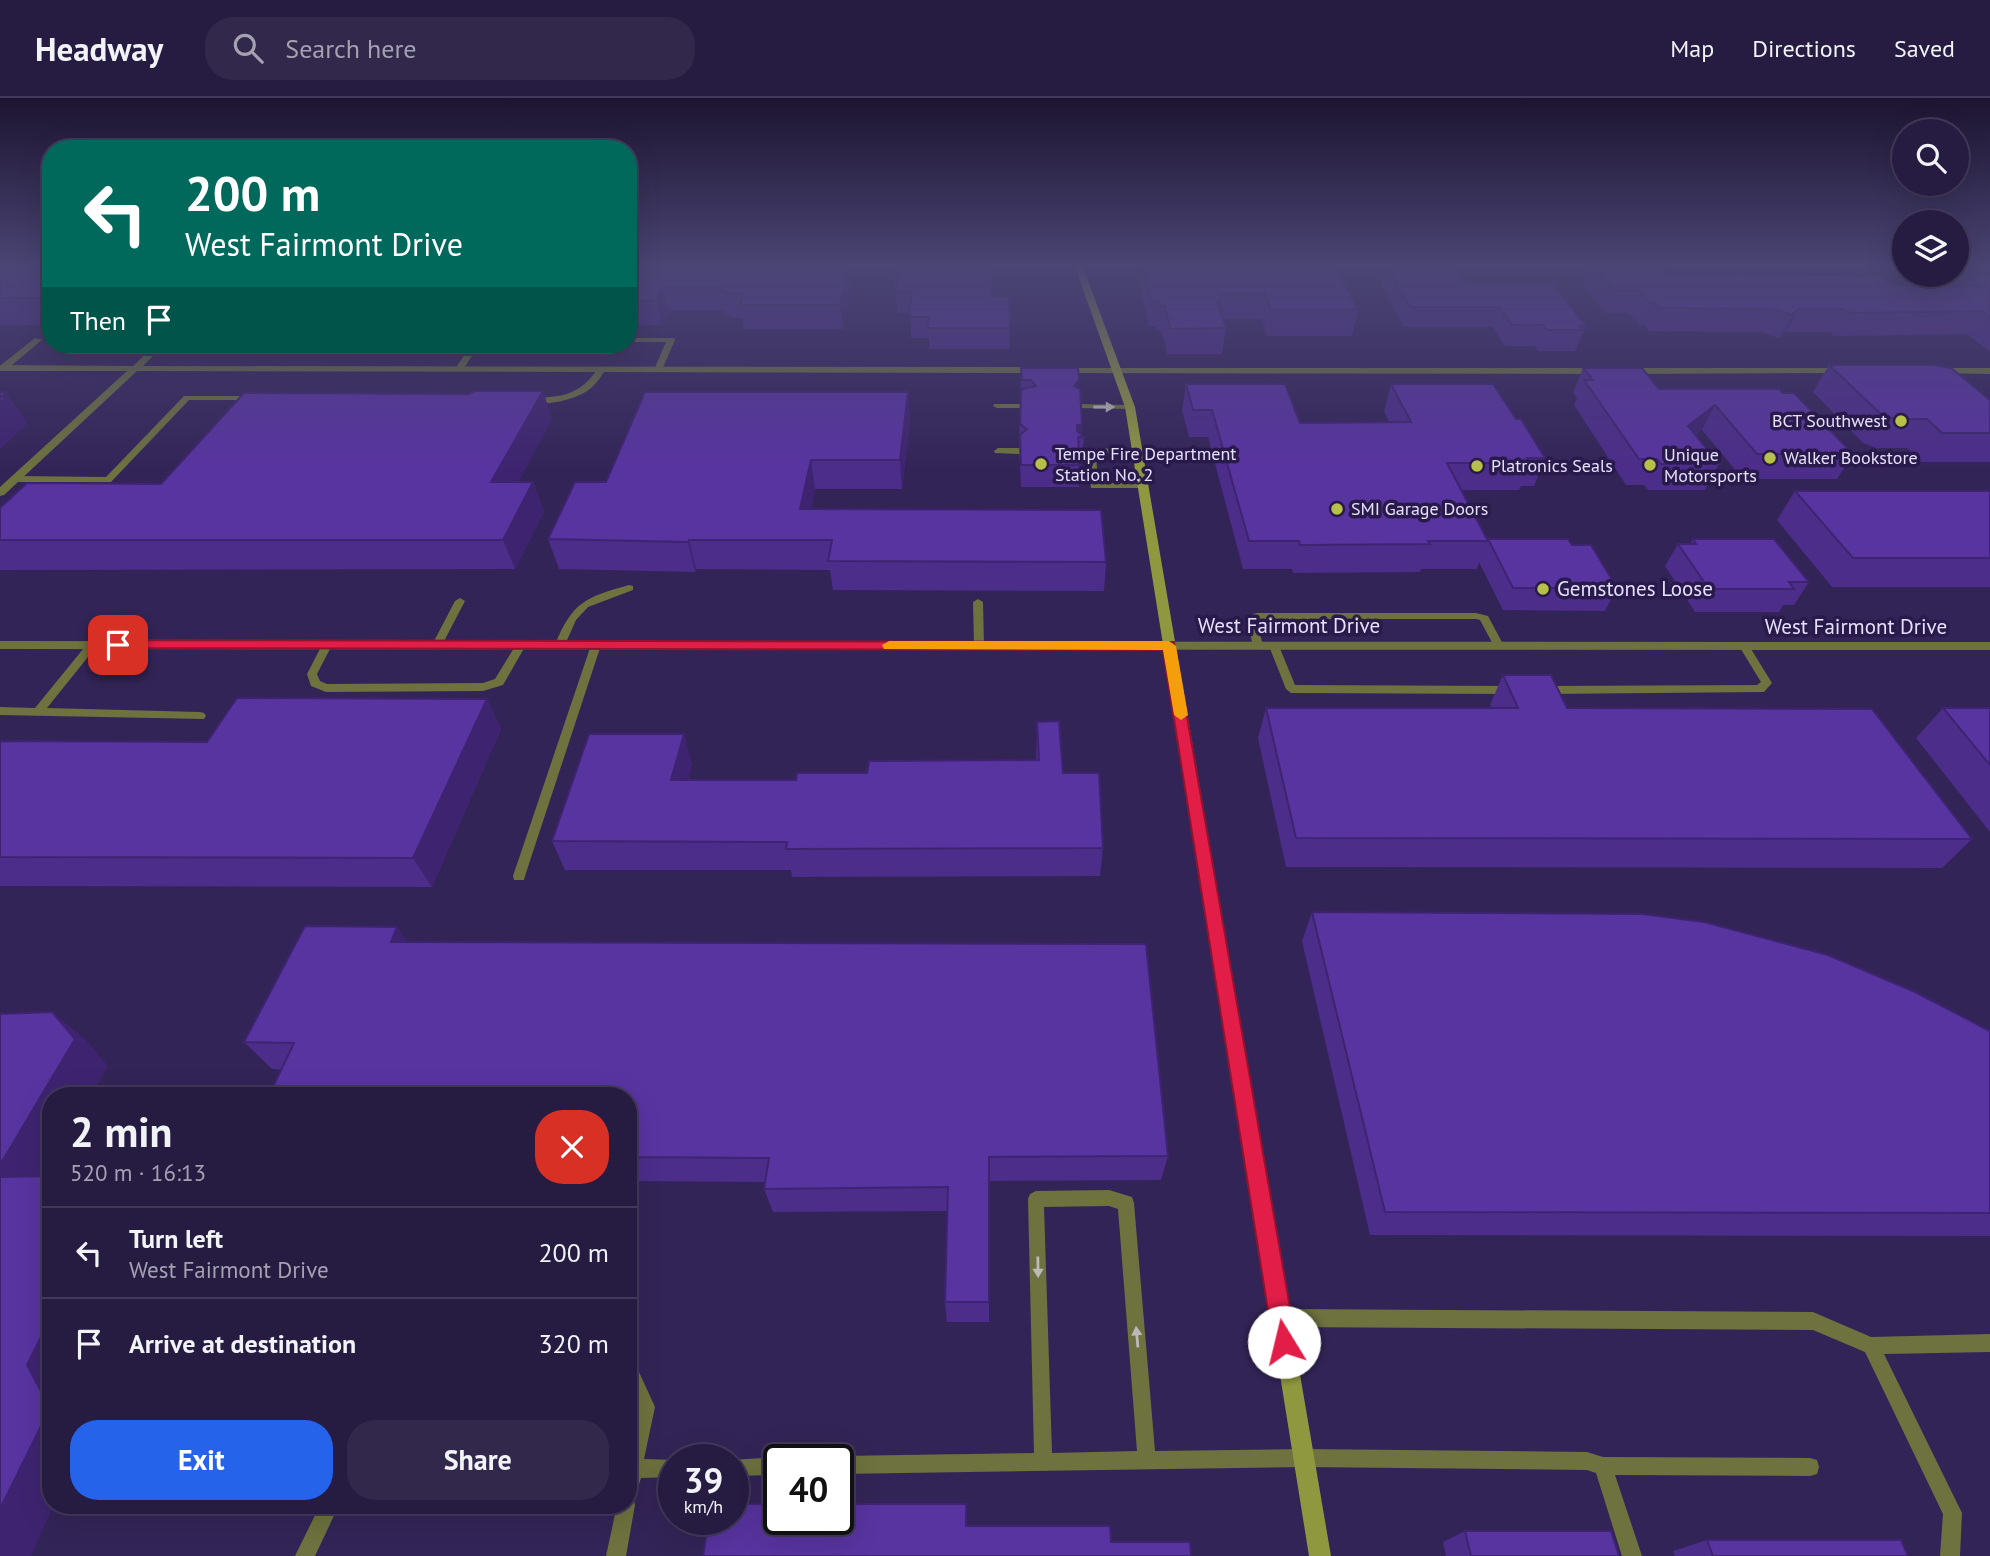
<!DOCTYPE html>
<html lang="en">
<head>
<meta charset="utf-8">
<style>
	:root { --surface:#261b41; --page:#32284c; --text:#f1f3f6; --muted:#a4a1b1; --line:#42395a; --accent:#2563eb }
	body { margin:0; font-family:"PT Sans",sans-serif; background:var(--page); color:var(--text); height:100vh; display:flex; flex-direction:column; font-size:26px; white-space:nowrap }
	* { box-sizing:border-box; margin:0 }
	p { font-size:23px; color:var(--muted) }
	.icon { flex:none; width:38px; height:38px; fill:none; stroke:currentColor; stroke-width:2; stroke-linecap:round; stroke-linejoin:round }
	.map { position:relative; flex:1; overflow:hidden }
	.drawer { position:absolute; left:42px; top:989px; width:595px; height:427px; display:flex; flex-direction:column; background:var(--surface); border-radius:28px; box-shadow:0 7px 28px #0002,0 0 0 2px var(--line) }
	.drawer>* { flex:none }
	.top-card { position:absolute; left:42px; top:42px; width:595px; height:214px; border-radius:28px; box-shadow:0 7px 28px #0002,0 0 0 2px var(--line); background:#00695c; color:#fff; overflow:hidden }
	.fabs { position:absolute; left:1892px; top:21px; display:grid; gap:14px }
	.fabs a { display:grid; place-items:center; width:77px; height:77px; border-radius:50%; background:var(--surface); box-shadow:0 7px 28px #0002,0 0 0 2px var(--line); font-size:35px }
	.speed { position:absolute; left:658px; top:1346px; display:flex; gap:14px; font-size:35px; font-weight:700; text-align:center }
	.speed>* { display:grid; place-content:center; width:91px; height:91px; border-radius:50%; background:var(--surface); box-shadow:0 7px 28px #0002,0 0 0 2px var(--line); line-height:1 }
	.speed small { font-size:18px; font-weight:400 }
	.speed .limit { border:4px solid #111; border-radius:10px; background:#fff; color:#111 }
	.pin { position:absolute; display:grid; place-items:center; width:60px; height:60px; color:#fff; margin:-30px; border-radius:14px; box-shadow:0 4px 10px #0006 }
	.me { position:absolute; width:77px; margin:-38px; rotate:351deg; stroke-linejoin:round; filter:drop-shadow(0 0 5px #0008) }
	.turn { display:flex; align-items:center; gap:24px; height:147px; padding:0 28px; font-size:32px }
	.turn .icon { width:91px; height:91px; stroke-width:2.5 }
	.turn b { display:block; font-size:49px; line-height:60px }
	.then { display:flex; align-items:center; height:66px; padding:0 28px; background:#0003; gap:14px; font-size:26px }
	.round { display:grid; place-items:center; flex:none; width:74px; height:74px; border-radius:28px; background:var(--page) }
	.headline { display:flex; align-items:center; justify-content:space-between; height:119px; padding:0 28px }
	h1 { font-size:42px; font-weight:600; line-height:52px }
	.action { display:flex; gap:14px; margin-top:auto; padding:14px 28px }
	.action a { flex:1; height:80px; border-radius:28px; background:var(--accent); color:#fff; font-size:28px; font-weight:600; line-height:80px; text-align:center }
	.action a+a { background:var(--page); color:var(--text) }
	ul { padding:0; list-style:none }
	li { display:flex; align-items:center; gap:21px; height:91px; padding:0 28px; border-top:2px solid var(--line) }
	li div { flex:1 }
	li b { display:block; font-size:26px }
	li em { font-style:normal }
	header { display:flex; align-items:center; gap:42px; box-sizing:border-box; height:98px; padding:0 35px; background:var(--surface); border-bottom:2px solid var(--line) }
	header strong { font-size:33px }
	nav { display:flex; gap:38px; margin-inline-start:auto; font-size:24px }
	.search { width:490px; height:63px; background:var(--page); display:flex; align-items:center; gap:18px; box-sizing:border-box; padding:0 24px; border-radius:28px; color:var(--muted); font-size:26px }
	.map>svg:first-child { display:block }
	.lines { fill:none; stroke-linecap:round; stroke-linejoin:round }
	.lane { fill:#6d723e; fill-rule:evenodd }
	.street { fill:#6d723e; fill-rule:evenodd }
	.secondary { fill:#90983f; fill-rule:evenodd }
	.wall { fill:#4c2d8a }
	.shaded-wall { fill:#3e2470 }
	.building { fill:#5834a0; stroke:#3e2470; stroke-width:2 }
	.oneway { fill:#bcbab9 }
	.route { fill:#e11d48; stroke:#92132f; stroke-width:2 }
	.slow { fill:#f59e0b }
	.poi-dot { fill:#b7c148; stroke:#291a4b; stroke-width:2.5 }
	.labels { text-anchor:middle; stroke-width:7; stroke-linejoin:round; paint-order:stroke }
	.far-poi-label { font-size:18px; fill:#e6e1fb; stroke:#291a4b; text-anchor:start }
	.poi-label { font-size:21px; fill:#e6e1fb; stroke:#291a4b; text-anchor:start }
	.street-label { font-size:21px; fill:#e6e1fb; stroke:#291a4b }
</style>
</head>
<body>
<header>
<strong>Headway</strong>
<div class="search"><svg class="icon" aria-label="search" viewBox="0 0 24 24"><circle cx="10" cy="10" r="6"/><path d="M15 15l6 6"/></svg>Search here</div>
<nav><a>Map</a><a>Directions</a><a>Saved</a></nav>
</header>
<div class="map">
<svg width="1990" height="1458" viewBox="0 0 1990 1458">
	<rect width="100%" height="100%" fill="#332457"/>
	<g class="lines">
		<path class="lane" d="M35,240L42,242L6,272H0V268Z
			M628,240H674L675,242L661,274L654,272L666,244H628Z
			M471,247H479L462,273H456L455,271Z
			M598,270L605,272C601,279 597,285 591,290C578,302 541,310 526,302L530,300C561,299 580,298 598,270Z
			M184,298H256L260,300L256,302H189L111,384H14L10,381L14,378L106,379Z
			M994,306H1029L1033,308L1029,310H997L993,308Z
			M1076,306L1130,307L1134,309L1130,311L1079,310L1075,308Z
			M998,350H1020L1024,353L1020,356L995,355L994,353Z
			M1138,350L1142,353L1141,355L1096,356L1098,385H1144L1147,386V390H1091L1087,356L1082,355V351Z
			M629,487L633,488V492L588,509L576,522L564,549H556L555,547C572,504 586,499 629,487Z
			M460,500L465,503L442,547L437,550L433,549L432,547L455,503Z
			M978,501L983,504L984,547L979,550L974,547L973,504Z
			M1257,515H1476L1488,518L1504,548L1503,550H1495L1480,522L1476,521H1260L1257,524L1263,548L1258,551L1253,548L1247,523L1253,516Z
			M92,544L96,545L97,547L96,549L47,610L200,614L204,615L206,618L204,621L0,617V609L35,610L88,545Z
			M327,544L332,547L317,576L320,583L327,586L483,585L495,581L517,545L521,544L526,547L503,587L483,593L326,594L311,588L307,576L322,547Z
			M596,544L601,547L525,778L524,782H514L513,778L591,547Z
			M1274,545L1279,548L1295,587L1511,588L1516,592L1511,596L1291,595L1286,591L1269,548Z
			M1744,545L1748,546L1772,585L1764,594L1544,596L1539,592L1544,588L1757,587L1761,584L1739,548Z
			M1109,1092L1132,1099L1134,1105L1155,1353L1304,1351L1587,1354L1603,1359L1810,1360L1817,1362L1819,1369L1817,1376L1810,1378L1615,1377L1642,1458H1622L1596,1375L1587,1372L1304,1369L838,1376V1362H831L838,1358L1034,1355L1028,1101L1030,1096L1036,1093ZM1109,1108L1118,1111L1137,1353L1052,1355L1044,1109Z
			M1281,1211L1813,1214L1871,1239L1990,1236V1254L1884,1256L1962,1415L1960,1458H1940L1943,1416L1865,1254L1813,1232L1281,1229L1275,1226L1272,1220L1275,1214Z
			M628,1260L634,1263L655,1309L644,1361L676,1362H674V1379L641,1380L634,1403L635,1407L626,1458H606L617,1407H628V1351L637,1309L628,1290Z
			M779,1359L786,1362H779V1377L733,1378V1362H729Z
			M320,1407H339L315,1458H295Z"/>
		<path class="street" d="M155,247H164L143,268L1038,269L1042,272L1038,275L137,273L4,397L0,398V389L127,273H0V267L133,268Z
			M1059,270H1602L1606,273L1602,276L1062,275L1059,274Z
			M1843,270L1847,273L1846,275L1625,276L1621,273L1625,270Z
			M1937,270H1990V276L1934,275L1933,273Z
			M0,543L1990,544V552L0,551Z"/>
		<path class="secondary" d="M1075,169H1083L1135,309L1331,1458H1309L1125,309Z"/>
	</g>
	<path class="wall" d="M0,169H51V227H0Z
		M628,169L848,171L851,194L843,231H744L742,220H731L730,217H725L724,212H669L662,227H628Z
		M892,169H993L992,198H1009L1010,251H929V240H911L910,215H897L896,191H894Z
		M1136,169H1336L1358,212L1352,238H1267L1261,221H1223L1226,230L1222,256H1167L1162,233H1157L1156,229H1149Z
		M1386,169H1455L1466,186L1586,228L1575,253H1539L1535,248H1505L1492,229H1404L1381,187Z
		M1591,169H1663L1669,175L1893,188H1959L1966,177H1990V254L1967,236L1834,238L1830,234H1786L1779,240L1761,234L1649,233L1645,227H1639L1628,215H1605L1583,188Z
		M242,247H319L313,254H257L254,248H243Z
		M494,247H564H556L553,252H496Z
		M1829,267L1990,302V364H1922L1907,350H1876L1863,345L1813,294Z
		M1021,270L1079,282V290L1082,327V337L1084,339L1082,361H1079V389H1021L1019,347Z
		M1583,270L1659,291H1779L1853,356L1837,381H1743L1702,332L1695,337L1719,366L1705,392H1648L1644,387H1626L1574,307L1577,300L1573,295Z
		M1186,286L1300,325L1389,324L1384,313L1391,286L1516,321L1545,360L1534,388H1521L1519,392H1461L1488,443V441L1572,447L1617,490L1605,513L1503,512L1479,464L1477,471H1421L1420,474L1293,475L1292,471H1243L1208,339H1189L1182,313Z
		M543,293L552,321L518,384H533L544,414L515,471L0,472V410L161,386L468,296Z
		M908,294L910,322L902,391H815L811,411L1106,464L1104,493L833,492L830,472L696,471L695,474L559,471L548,441L606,384Z
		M1795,393H1990V489H1832L1777,422Z
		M1693,441L1809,484L1794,507H1783L1779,514H1695L1665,468L1678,446H1690Z
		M1503,577L1567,610L1972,741L1942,770L1286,769L1258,640L1266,610H1491L1490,607Z
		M487,601L501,631L432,789L0,788V643L207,644Z
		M1943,610H1990V734L1916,640Z
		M1037,624L1063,675L1103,750L1100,778L792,779L791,772H565L552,743L692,665L688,682H796L867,675L1036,662Z
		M1312,814L1990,933V1138L1370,1137L1302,843Z
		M408,844L1168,1058L1161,1082L989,1083V1224H947L945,1204L947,1113L773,1114L764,1091L765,1084L628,1083V998L272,971L244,944Z
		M1465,1433L1619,1458H1446L1443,1444Z
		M1707,1442L1908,1458H1675L1673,1453Z"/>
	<path class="shaded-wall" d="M848,171L851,194L843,231L840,207Z
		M663,188L669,212L662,227L657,203Z
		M1798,211L1786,234L1779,240L1792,217Z
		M309,247H319L313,254Z
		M1079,282L1078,303L1074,288Z
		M543,293L552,321L503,413L491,384Z
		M6,294L26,323L25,324L27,327L0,351V304L1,299Z
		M908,294L910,322L902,391L900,362Z
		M1715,307L1702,332L1675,354L1688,328Z
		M1077,327H1082V339H1078L1076,349Z
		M811,362L815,391L805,440L800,411Z
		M533,384L544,414L515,471L503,442Z
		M689,442L696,471L695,474L688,444Z
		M487,601L501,631L432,789L413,760Z
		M684,636L692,665L681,712L671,682Z
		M397,829L417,857L391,844Z
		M52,914L85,941L108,968L91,998H51V1069L32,1103L0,1084V1067Z
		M51,1219V1407H54L31,1458H0V1411L27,1267Z"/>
	<path class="building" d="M0,169H51V200H0Z
		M628,169H806L805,170L848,171L840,207H740L744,196H727L728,193H721L723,188H663L657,203H628Z
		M892,169H992V198H1009L1010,230H928L929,219H909L912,194H896L899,170H892Z
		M1144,169H1336L1358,212H1271L1265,196H1219L1221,203H1217L1226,230L1170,231L1165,208H1160L1159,203H1151Z
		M1387,169H1455L1466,186H1553L1586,228H1580L1583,232H1547L1543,227H1512L1499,209H1410Z
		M1594,169H1663L1669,175L1880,178L1893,188H1982L1966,177H1990V219L1982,213L1848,215L1843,211H1798L1792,217L1773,211L1660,210L1655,205H1650L1638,192H1614Z
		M1829,267H1934L1951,270L1990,302V335H1942L1927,321H1895L1882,317Z
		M1021,270H1078L1079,282L1074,288L1080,291L1082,327H1077V333L1084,339H1078L1080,367H1021L1020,337L1027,331L1020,326L1021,296L1022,291L1036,288L1031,282H1022Z
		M1583,270H1642L1659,291H1779L1782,295H1794L1853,356H1757L1715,307L1688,328L1719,366H1661L1657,361H1639L1584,282H1593Z
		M1186,286H1285L1300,325L1411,324L1391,286H1493L1516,321H1521L1545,360H1527L1530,365H1447L1488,443H1428L1430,446L1300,447L1299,443H1249L1212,312H1193Z
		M476,293H543L491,384H533L503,442H0V410L27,385L161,386L244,295L468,296Z
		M0,294H6L1,299H7L0,304Z
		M645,294H908L900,362H811L800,411L1101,412L1106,464L828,463L832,442H689L688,444L548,441L575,384H606Z
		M1795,393H1990V460H1853Z
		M1488,441H1568L1572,447H1591L1617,490H1513Z
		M1693,441H1774L1809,484H1789L1794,491H1709L1678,446H1696Z
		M1503,577H1551L1567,610L1872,611L1972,741L1296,740L1266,610H1518Z
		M237,600L487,601L413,760L0,759V643L207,644Z
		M1943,610H1990V667Z
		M1059,623L1063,675H1099L1103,750L786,751L787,744L552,743L589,636H684L671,682H796L797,675H867L869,663L1039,662L1037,624Z
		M1312,814L1642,816L1704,824L1828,857L1915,894L1990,933V1115L1385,1114Z
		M305,828L397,829L391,844L1146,846L1168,1058L989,1059V1204H945L948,1089L764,1091L769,1060L628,1059V998L269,997L294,945L244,944Z
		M52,914L75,941L0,1067V916Z
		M51,1078V1219L27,1267L50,1310L0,1411V1079Z
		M733,1406H779V1421H838V1406H966V1428H1110L1111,1444H1190L1191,1458H703L709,1421H733Z
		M1465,1433H1611L1619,1458H1471Z
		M1707,1442H1901L1908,1458H1713Z"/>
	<defs><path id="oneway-solid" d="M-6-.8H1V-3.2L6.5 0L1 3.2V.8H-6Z" transform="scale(1.75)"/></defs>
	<g class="oneway">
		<use href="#oneway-solid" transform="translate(1104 309)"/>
		<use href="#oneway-solid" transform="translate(1038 1169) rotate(89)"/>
		<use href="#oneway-solid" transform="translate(1137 1239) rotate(-95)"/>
	</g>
	<linearGradient id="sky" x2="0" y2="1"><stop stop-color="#1c1430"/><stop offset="0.45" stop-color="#4a4574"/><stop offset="1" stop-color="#4a4574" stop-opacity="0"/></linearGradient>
	<rect width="1990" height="373" fill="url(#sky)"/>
	<path class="route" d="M118,542L1174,544L1296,1244L1292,1251L1284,1255L1277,1251L1273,1244L1163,552L113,550L111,547Z"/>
	<path class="slow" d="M889,543H1169L1176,548L1188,617L1181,622L1174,617L1163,552L884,551L882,547Z"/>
	<g class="poi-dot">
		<circle cx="1901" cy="323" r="7"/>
		<circle cx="1770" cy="360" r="7"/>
		<circle cx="1041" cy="366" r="7"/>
		<circle cx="1650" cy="367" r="7"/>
		<circle cx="1477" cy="368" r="7"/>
		<circle cx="1337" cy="411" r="7"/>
		<circle cx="1543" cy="491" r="7"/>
	</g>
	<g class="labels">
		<g class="far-poi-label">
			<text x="1887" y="329" text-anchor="end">BCT Southwest</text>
			<text x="1055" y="362">Tempe Fire Department<tspan x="1055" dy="21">Station No. 2</tspan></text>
			<text x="1664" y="363">Unique<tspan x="1664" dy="21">Motorsports</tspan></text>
			<text x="1784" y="366">Walker Bookstore</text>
			<text x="1491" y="374">Platronics Seals</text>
			<text x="1351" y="417">SMI Garage Doors</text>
		</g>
		<g class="poi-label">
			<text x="1557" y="498">Gemstones Loose</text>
		</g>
		<g class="street-label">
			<text x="1289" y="535">West Fairmont Drive</text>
			<text x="1856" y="536">West Fairmont Drive</text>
		</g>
	</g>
</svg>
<div class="fabs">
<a><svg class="icon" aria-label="search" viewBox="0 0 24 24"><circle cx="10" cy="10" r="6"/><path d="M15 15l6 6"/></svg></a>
<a><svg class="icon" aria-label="layers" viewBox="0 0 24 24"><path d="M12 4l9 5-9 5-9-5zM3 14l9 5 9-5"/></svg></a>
</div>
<div class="speed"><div>39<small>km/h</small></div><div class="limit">40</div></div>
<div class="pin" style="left:118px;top:547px;background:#d93025"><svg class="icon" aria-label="arrive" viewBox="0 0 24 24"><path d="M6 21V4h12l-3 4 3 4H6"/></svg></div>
<svg class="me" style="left:1284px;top:1244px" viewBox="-20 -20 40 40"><circle r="19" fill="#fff"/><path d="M0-13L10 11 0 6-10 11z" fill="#e11d48"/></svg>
<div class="top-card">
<div class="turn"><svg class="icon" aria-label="left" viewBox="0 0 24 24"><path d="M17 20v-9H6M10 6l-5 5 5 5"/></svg><div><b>200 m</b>West Fairmont Drive</div></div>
<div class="then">Then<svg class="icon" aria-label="arrive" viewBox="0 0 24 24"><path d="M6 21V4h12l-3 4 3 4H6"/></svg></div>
</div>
<section class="drawer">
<div class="headline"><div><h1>2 min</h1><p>520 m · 16:13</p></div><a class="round" style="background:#d93025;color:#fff"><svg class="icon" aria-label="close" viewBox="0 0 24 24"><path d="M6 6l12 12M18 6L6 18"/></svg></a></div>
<ul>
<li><svg class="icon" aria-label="left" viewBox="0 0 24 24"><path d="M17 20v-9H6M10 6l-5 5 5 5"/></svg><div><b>Turn left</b><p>West Fairmont Drive</p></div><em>200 m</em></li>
<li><svg class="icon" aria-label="arrive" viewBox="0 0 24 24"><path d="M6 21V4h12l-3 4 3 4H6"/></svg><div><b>Arrive at destination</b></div><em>320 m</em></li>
</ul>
<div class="action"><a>Exit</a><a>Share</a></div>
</section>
</div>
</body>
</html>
